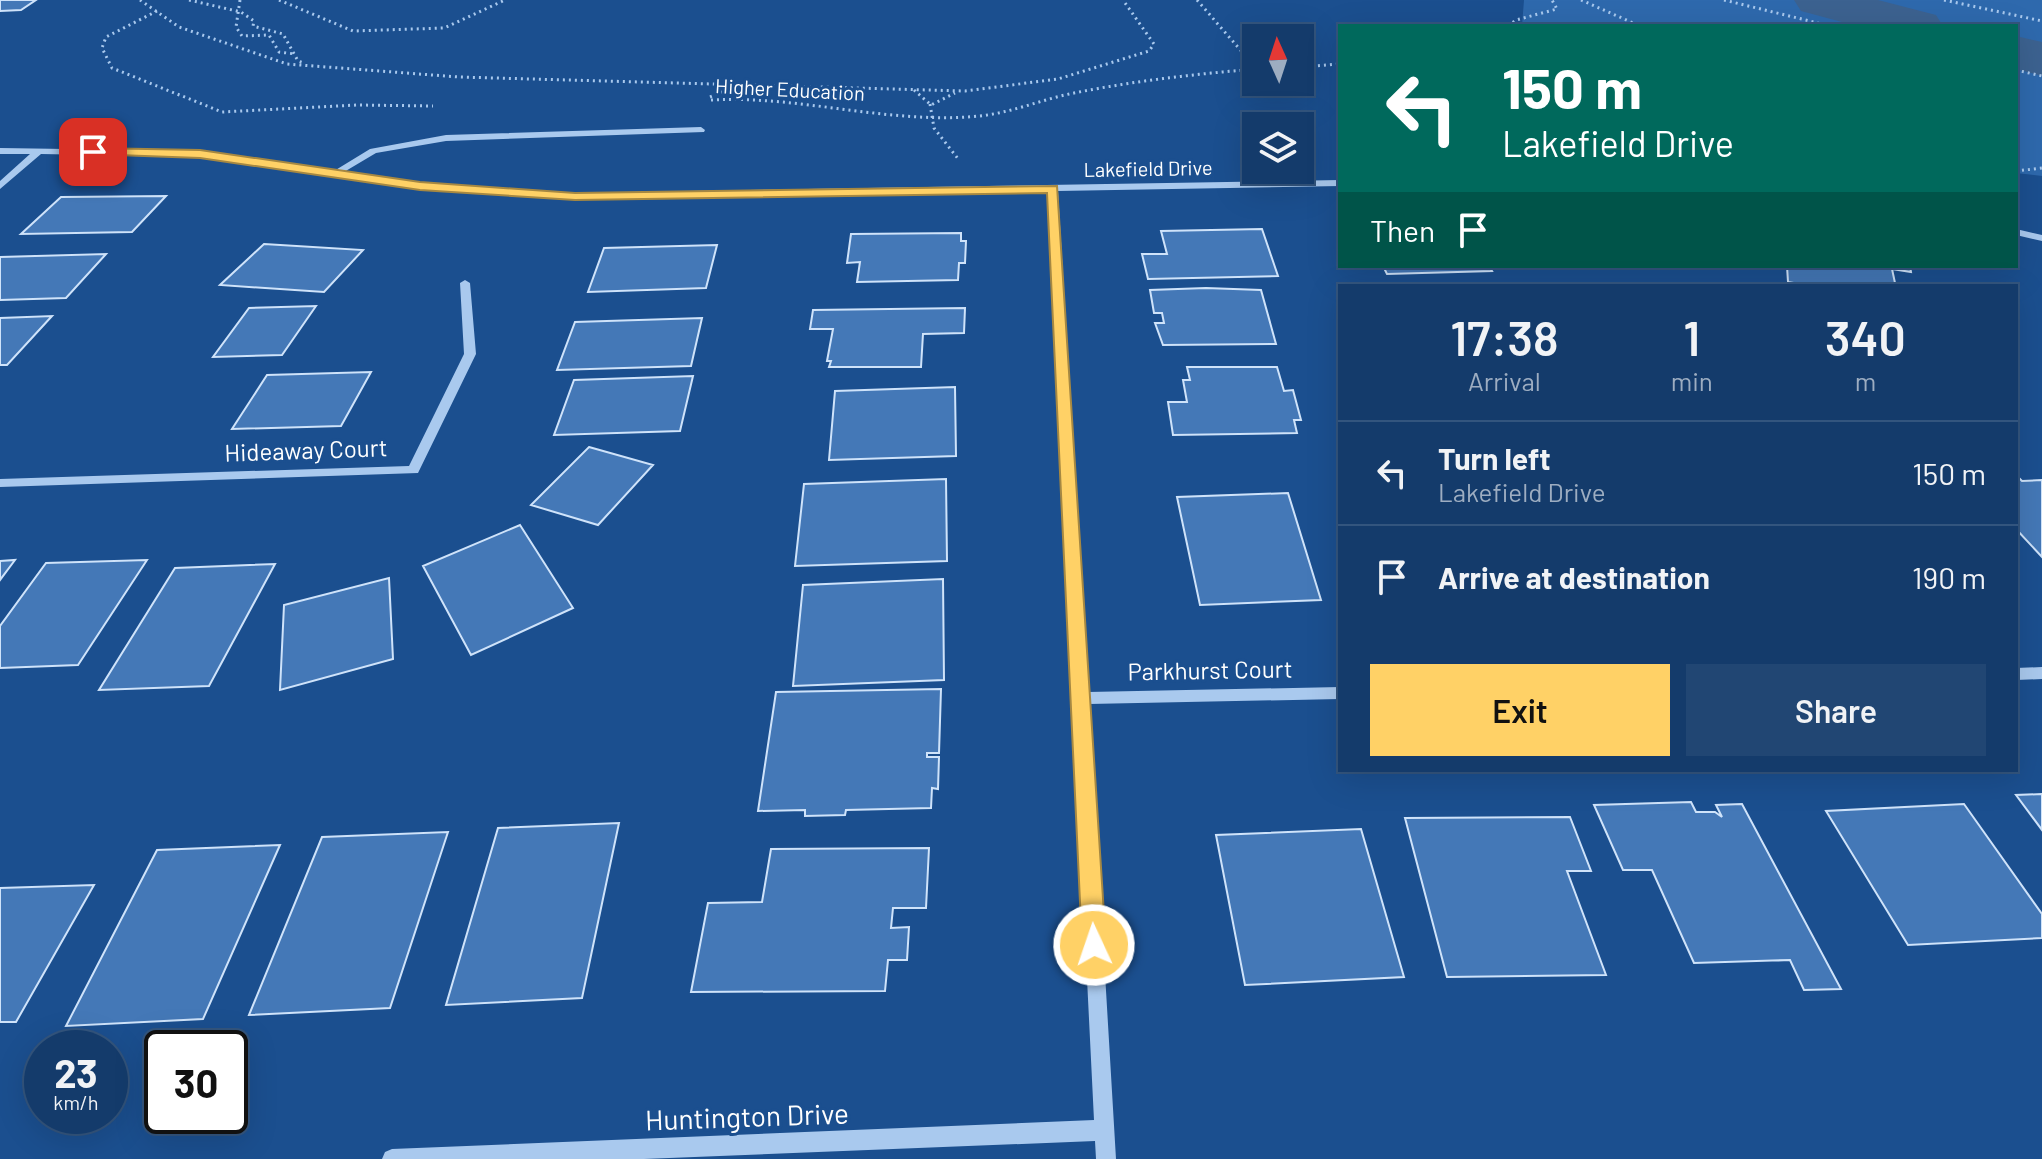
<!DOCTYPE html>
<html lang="en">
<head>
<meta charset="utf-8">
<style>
	:root { --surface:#143b6b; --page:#214673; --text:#f1f3f6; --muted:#9dadc1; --line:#33557e; --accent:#ffd166 }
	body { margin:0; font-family:Barlow,sans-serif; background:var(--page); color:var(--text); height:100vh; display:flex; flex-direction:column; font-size:30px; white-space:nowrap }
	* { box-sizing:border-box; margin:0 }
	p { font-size:26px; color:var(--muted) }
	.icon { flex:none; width:44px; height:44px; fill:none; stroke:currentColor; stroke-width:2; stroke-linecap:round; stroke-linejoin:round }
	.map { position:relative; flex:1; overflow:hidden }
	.sheet { position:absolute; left:1338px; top:284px; width:680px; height:488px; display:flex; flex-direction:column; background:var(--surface); border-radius:0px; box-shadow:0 8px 32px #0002,0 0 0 2px var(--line) }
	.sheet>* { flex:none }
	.banner { position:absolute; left:1338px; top:24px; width:680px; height:244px; border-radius:0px; box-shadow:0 8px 32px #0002,0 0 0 2px var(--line); background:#00695c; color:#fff; overflow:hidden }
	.needle { width:52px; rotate:357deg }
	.controls { position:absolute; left:1242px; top:24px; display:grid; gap:16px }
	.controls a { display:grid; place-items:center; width:72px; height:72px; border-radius:0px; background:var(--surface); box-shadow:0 8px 32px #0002,0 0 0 2px var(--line); font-size:40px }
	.speed { position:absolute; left:24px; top:1030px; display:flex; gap:16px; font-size:40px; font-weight:700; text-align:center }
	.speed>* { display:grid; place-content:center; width:104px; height:104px; border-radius:50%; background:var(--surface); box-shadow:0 8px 32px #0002,0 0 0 2px var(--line); line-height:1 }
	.speed small { font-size:20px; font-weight:400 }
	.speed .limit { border:4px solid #111; border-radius:12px; background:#fff; color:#111 }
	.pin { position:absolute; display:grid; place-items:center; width:68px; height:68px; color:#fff; margin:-34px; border-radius:16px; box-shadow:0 4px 12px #0006 }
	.me { position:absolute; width:88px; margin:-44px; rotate:357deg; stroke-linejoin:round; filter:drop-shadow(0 0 6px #0008) }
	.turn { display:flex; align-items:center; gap:28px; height:168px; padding:0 32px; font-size:36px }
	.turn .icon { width:104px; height:104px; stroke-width:2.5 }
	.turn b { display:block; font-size:56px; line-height:68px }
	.then { display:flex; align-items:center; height:76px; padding:0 32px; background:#0003; gap:16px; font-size:30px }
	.eta { display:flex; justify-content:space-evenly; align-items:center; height:136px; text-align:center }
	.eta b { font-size:48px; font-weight:600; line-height:56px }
	.action { display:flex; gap:16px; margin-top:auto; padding:16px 32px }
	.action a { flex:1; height:92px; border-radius:0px; background:var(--accent); color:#111; font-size:32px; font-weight:600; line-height:92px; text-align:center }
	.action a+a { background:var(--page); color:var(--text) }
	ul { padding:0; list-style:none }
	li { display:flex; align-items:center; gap:24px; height:104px; padding:0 32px; border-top:2px solid var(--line) }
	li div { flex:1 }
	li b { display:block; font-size:30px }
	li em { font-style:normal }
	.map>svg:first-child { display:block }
	.green { fill:#2e69ad }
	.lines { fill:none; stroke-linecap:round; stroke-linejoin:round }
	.river { fill:#3c6290; fill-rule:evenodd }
	.building { fill:#4478b7; stroke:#cfe3fa; stroke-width:2 }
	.path { stroke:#a9c9ee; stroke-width:3; stroke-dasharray:2 4; stroke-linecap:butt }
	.minor { fill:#a9c9ee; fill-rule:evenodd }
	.route { fill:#ffd166; stroke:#a68842; stroke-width:2 }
	.labels { text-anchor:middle; stroke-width:6; stroke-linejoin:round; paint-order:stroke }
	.far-street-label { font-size:20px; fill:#fff; stroke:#1b4f8f }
	.street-label { font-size:24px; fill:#fff; stroke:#1b4f8f }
	.near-street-label { font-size:28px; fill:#fff; stroke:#1b4f8f }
</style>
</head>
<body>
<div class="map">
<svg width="2042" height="1159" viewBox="0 0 2042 1159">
	<rect width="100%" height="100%" fill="#1b4f8f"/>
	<path class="green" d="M1524,0H2042V176L2016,173V26H1522Z"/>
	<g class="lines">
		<path class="river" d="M1794,0H1878L1936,15L1943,26H1857L1801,11Z
			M2016,36L2042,42V76L2016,69Z"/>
	</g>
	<path class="building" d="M0,0H36L21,10L0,11Z
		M166,196L132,232L21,234L61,197Z
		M1262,229L1278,276L1148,279L1142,254H1167L1161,231Z
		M961,233V241H966L965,263H959L958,280L857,282L860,262L847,263L851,234Z
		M264,244L363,250L324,292L220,285Z
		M717,245L706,288L588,292L604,248Z
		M106,254L66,298L0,300V257Z
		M1383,266H1489L1492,271L1387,274Z
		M1787,266H1910L1911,272L1892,269L1895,283L1906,286H1811L1788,282Z
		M1206,288L1261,290L1276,344L1163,345L1155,323H1164L1162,313H1154L1150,290Z
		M316,306L282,355L213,357L249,308Z
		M965,308L964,333L923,334L921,367H829L831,361H827L833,329H810L813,310Z
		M52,316L7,365H0V318Z
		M702,318L691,366L557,370L575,322Z
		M1187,367H1277L1284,391L1293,390L1301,420H1294L1297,433L1173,435L1168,402H1187L1183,380H1190Z
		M371,372L341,426L232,429L267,375Z
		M693,376L680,431L554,435L574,380Z
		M955,387L956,456L829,460L835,391Z
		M589,447L653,465L598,525L531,505Z
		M2016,475L2022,481L2042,480V557L2016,529Z
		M946,479L947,561L795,566L804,484Z
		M1288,493L1321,600L1200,605L1177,497Z
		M520,525L573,608L471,655L423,566Z
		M15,560L0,580V561Z
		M147,560L78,665L0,668V626L46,563Z
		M275,564L209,686L99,690L175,568Z
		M389,578L393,659L280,690L284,605Z
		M943,579L944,680L793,686L803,585Z
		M941,689L939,753H927V757H939L938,789L932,788L931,808L846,810L845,815L805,816V810L758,811L776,692Z
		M2042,794V830L2016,795Z
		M1691,802L1696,812H1715L1722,817L1716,805L1742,804L1841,989L1804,990L1790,960L1694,963L1652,870H1623L1594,805Z
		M1964,804L2042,914V938L1908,945L1826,811Z
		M1570,817L1591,871H1567L1606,975L1447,977L1405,818Z
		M619,823L582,998L446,1005L498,828Z
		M1361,829L1404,977L1245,985L1216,835Z
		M448,832L390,1008L249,1015L322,837Z
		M280,845L203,1019L66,1026L157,850Z
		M929,848L926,908H893L891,928L909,927L907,960H888L885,991L691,992L708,903L762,902L771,849Z
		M94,885L16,1022H0V888Z"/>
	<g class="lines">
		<path class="path" d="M140,0L179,27L287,64L459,77L965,91L1058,79L1149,51L1154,44L1123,0
			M189,0L241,12L254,21L253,26L283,34L298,61L304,63
			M240,0L236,27L242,36L269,35L279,52L295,54
			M279,0L353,31L444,28L505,0
			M1197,0L1256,68
			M1581,0L1640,26
			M1724,0L1830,26
			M1944,0L2042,21
			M157,11L106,37L102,48L112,68L222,112L357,105L433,106
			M1508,26L1516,20L1557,9L1552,0
			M1300,67L1340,64
			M2016,70L2042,76
			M914,90L931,105L955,93
			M710,97L734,87
			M711,100C800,95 890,125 979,116C1011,113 1043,99 1074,93C1134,81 1195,74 1256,69
			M930,104L934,128L959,160
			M2016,171L2042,168"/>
		<path class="minor" d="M701,127L705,130L704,132L446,141L376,153L344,172L420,183L575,193L1340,180V186L1058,191L1088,692L1340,687V699L1089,704L1116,1159H1096L1095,1141L644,1159H382L385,1152L392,1149L1094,1120L1048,191L575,199L420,189L200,157L41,154L0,189V181L30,154H0V148L200,151L334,171L370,149L446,135Z
			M2016,229L2042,235V241L2016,235Z
			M465,280L470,283L476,354L418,473L0,487V479L409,466L464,354L460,283Z
			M2042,667V679L2016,680V668Z"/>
	</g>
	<path class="route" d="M93,148L200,150L420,182L575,193L1057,186L1106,945L1102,953L1094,956L1086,953L1082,945L1047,193L575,200L420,190L200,158L89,154V149Z"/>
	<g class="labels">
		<g class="far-street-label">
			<text transform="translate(790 90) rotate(3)" y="7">Higher Education</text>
			<text transform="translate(1148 169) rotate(-1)" y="7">Lakefield Drive</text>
		</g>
		<g class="street-label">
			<text transform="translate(306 451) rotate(-2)" y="8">Hideaway Court</text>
			<text transform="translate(1210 671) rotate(-1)" y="8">Parkhurst Court</text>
		</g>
		<g class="near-street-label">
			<text transform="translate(747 1117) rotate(-2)" y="10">Huntington Drive</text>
		</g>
	</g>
</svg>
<div class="controls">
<a><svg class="needle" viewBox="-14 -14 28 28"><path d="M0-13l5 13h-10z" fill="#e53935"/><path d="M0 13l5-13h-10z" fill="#9dadc1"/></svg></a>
<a><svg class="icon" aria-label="layers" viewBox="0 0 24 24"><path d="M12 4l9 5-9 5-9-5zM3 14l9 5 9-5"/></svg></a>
</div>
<div class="speed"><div>23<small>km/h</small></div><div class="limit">30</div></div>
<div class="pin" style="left:93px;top:152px;background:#d93025"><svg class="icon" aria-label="arrive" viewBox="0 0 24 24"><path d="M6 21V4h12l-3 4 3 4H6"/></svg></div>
<svg class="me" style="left:1094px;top:945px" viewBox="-20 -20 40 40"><circle r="17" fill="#ffd166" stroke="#fff" stroke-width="3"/><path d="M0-11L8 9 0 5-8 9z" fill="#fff"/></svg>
<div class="banner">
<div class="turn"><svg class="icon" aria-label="left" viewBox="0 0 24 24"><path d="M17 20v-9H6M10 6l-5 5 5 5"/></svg><div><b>150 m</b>Lakefield Drive</div></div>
<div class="then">Then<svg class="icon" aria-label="arrive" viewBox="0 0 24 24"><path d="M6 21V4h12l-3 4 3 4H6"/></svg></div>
</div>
<section class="sheet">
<div class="eta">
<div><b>17:38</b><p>Arrival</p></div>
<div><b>1</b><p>min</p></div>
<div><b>340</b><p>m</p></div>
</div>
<ul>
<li><svg class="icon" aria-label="left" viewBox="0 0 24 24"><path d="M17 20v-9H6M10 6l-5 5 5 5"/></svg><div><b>Turn left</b><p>Lakefield Drive</p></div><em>150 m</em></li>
<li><svg class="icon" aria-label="arrive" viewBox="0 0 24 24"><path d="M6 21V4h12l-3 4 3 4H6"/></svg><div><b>Arrive at destination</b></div><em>190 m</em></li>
</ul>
<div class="action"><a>Exit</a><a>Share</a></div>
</section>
</div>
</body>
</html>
